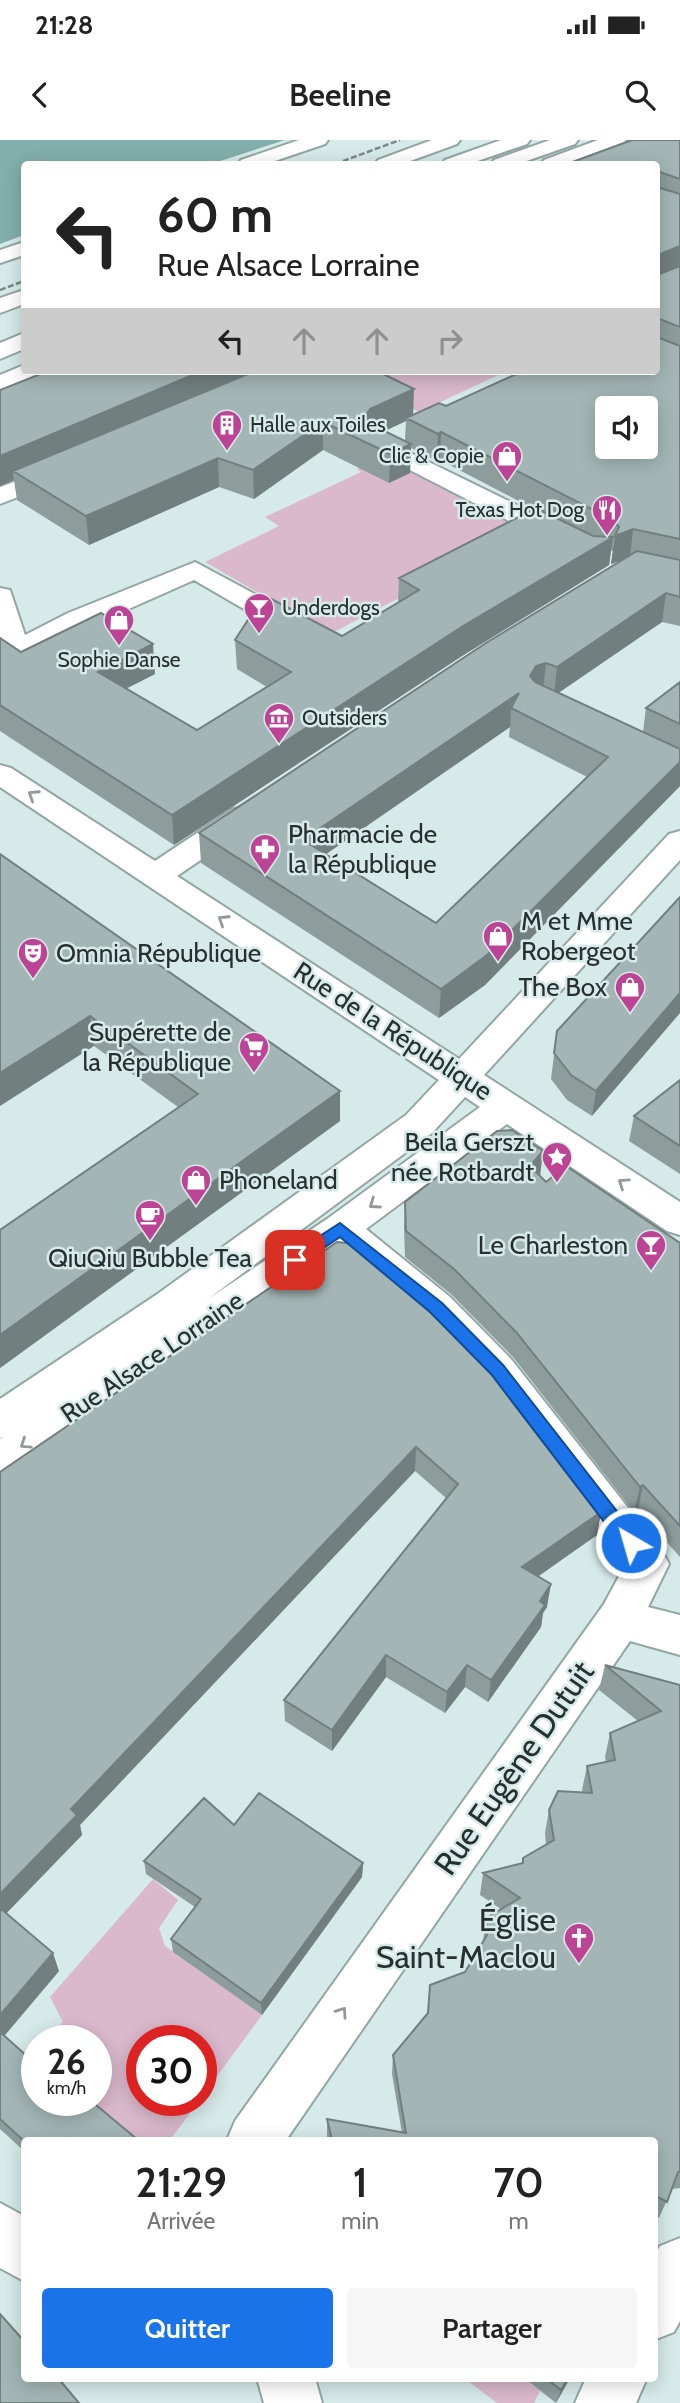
<!DOCTYPE html>
<html lang="fr">
<head>
<meta charset="utf-8">
<style>
	:root { --surface:#fff; --page:#f6f6f6; --text:#222; --muted:#767676; --accent:#1a73e8 }
	body { margin:0; font-family:Cabin,sans-serif; background:var(--page); color:var(--text); height:100vh; display:flex; flex-direction:column; font-size:26px; white-space:nowrap }
	* { box-sizing:border-box; margin:0 }
	p { font-size:23px; color:var(--muted) }
	.icon { flex:none; width:38px; height:38px; fill:none; stroke:currentColor; stroke-width:2; stroke-linecap:round; stroke-linejoin:round }
	.map { position:relative; flex:1; overflow:hidden }
	.drawer { position:absolute; left:21px; top:1997px; width:637px; height:245px; display:flex; flex-direction:column; background:var(--surface); border-radius:7px; box-shadow:0 4px 18px #0003 }
	.drawer>* { flex:none }
	.guide { position:absolute; left:21px; top:21px; width:639px; height:214px; border-radius:7px; box-shadow:0 4px 18px #0003; background:#fff; color:var(--text); overflow:hidden }
	.fabs { position:absolute; left:595px; top:256px; display:grid; gap:14px }
	.fabs a { display:grid; place-items:center; width:63px; height:63px; border-radius:7px; background:var(--surface); box-shadow:0 4px 18px #0003; font-size:35px }
	.speed { position:absolute; left:21px; top:1885px; display:flex; gap:14px; font-size:35px; font-weight:700; text-align:center }
	.speed>* { display:grid; place-content:center; width:91px; height:91px; border-radius:50%; background:var(--surface); box-shadow:0 4px 18px #0003; line-height:1 }
	.speed small { font-size:18px; font-weight:400 }
	.speed .limit { border:10px solid #d22; background:#fff; color:#111 }
	.pin { position:absolute; display:grid; place-items:center; width:60px; height:60px; color:#fff; margin:-30px; border-radius:14px; box-shadow:0 4px 10px #0006 }
	.me { position:absolute; width:77px; margin:-38px; rotate:322deg; stroke-linejoin:round; filter:drop-shadow(0 0 5px #0008) }
	.turn { display:flex; align-items:center; gap:24px; height:147px; padding:0 21px; font-size:32px }
	.turn .icon { width:91px; height:91px; stroke-width:2.5 }
	.turn b { display:block; font-size:49px; line-height:60px }
	.lanes { display:flex; align-items:center; height:66px; padding:0 21px; background:#0003; justify-content:center; gap:35px; direction:ltr }
	.lanes .off { opacity:.35 }
	.eta { display:flex; justify-content:space-evenly; align-items:center; height:119px; text-align:center }
	.eta b { font-size:42px; font-weight:600; line-height:49px }
	.action { display:flex; gap:14px; margin-top:auto; padding:14px 21px }
	.action a { flex:1; height:80px; border-radius:7px; background:var(--accent); color:#fff; font-size:28px; font-weight:600; line-height:80px; text-align:center }
	.action a+a { background:var(--page); color:var(--text) }
	.status { display:flex; justify-content:space-between; align-items:center; height:49px; padding:0 35px; background:var(--surface); direction:ltr }
	.status svg { height:19px; fill:currentColor }
	header { display:flex; justify-content:space-between; align-items:center; height:91px; padding:0 21px; background:var(--surface); font-size:32px; font-weight:600 }
	.map>svg:first-child { display:block }
	.green { fill:#dab9cc }
	.water { fill:#82afab }
	.lines { fill:none; stroke-linecap:round; stroke-linejoin:round }
	.minor-casing { stroke:#92a6a4; stroke-width:4 }
	.major-casing { stroke:#92a6a4; stroke-width:4 }
	.minor { fill:#fff; fill-rule:evenodd }
	.major { fill:#fff; fill-rule:evenodd }
	.rail { stroke:#7b8988; stroke-width:2.5; stroke-dasharray:6 2.5; stroke-linecap:butt }
	.wall { fill:#8c9d9c; fill-rule:evenodd }
	.shaded-wall { fill:#727f7f }
	.building { fill:#a3b6b5; stroke:#727f7f; stroke-width:2; fill-rule:evenodd }
	.oneway { stroke:#949897 }
	.route { fill:#1a73e8; stroke:#114b97; stroke-width:2 }
	.labels { text-anchor:middle; stroke-width:5; stroke-linejoin:round; paint-order:stroke }
	.far-poi-label { font-size:21px; fill:#28302f; stroke:#d6eae9; text-anchor:start }
	.poi-label { font-size:26px; fill:#28302f; stroke:#d6eae9; text-anchor:start }
	.street-label { font-size:26px; fill:#28302f; stroke:#d6eae9 }
	.near-street-label { font-size:32px; fill:#28302f; stroke:#d6eae9 }
	.near-poi-label { font-size:32px; fill:#28302f; stroke:#d6eae9; text-anchor:end }
</style>
</head>
<body>
<div class="status"><b>21:28</b><svg viewBox="0 0 49 12"><path d="M0 12V9h3v3zM5 12V6h3v6zM10 12V3h3v9zM15 12V0h3v12zM26 1h20v11H26zM47 4h2v5h-2z"/></svg></div>
<header><svg class="icon" aria-label="back" viewBox="0 0 24 24"><path d="M15 5l-7 7 7 7"/></svg>Beeline<svg class="icon" aria-label="search" viewBox="0 0 24 24"><circle cx="10" cy="10" r="6"/><path d="M15 15l6 6"/></svg></header>
<div class="map">
<svg width="680" height="2263" viewBox="0 0 680 2263">
	<rect width="100%" height="100%" fill="#d6eae9"/>
	<path class="green" d="M340,231H507L419,272L337,233Z
		M387,311L534,388L330,494L205,422L279,386L265,377L361,332L357,329Z
		M153,1739L178,1760L159,1788L165,1806L262,1875L201,1958V1900H142V1960H200L170,2000H124L76,1960H96V1900H46L63,1882L50,1857Z
		M464,2238H524L540,2251L534,2263H497Z"/>
	<path class="water" d="M0,0H285L211,24H24V95L0,104Z"/>
	<g class="lines">
		<g class="minor-casing">
			<path id="minor" d="M299,0H328L325,4L266,24H238L241,20Z
				M24,102V115L0,123V110Z
				M380,298L574,393L578,399L574,405H556L371,310L368,305L371,300Z
				M63,324L72,326L75,331L72,336L0,364V347Z
				M195,422L312,485L316,491L312,497H292L194,440L0,526V448L10,450L25,495L68,473Z
				M0,625L11,628L155,721L233,669L244,667L255,669L259,676L255,683L177,736L459,919L669,694L680,691V720L484,935L680,1062V1095L667,1091L507,984L366,1089L450,1157L511,1219L662,1411L669,1424L648,1467L680,1475V1515L630,1501L286,2000H227L235,1981L604,1464L624,1427L483,1241L422,1179L339,1109L15,1333L0,1338V1299L3,1297L0,1298V1259L156,1155L406,975L439,940L0,647ZM465,957L480,967L327,1079L208,1159L432,993Z
				M0,2063L24,2076V2141L0,2128Z
				M680,2098V2181L674,2192L654,2200V2117L660,2106Z
				M257,2238H315L322,2263H264Z
				M586,2238H647L636,2263H575Z"/>
		</g>
		<g class="major-casing">
			<path id="major" d="M432,0H460L457,4L402,24H375L378,20Z
				M501,0H530L527,4L469,24H442L445,20Z
				M550,0H578L575,4L518,24H491L494,20Z
				M598,0H626L623,4L568,24H541L544,20Z
				M24,150V164L0,173V158Z
				M24,193V209L0,219V203Z
				M24,225V231H42L38,236L0,251V235Z"/>
		</g>
		<use href="#minor" class="minor"/>
		<use href="#major" class="major"/>
		<path class="rail" d="M335,24L400,0
			M0,150L24,141"/>
	</g>
	<path class="wall" d="M680,0V486L662,482L558,553L643,592L646,568L680,542V646L485,845L439,878L201,723L199,693L624,420L611,424L613,412L611,410L609,425L462,516L174,705L0,591V498L21,512L155,534L127,548L197,590L267,547L237,529L235,500L342,496L398,462L399,438L534,369L440,320L437,321L411,308L410,333L389,343L323,310L254,359L219,347L89,405L17,360L0,250L414,274L446,266L656,231V24ZM406,281L405,301L384,291ZM510,587L509,597L587,637L436,783L326,714Z
		M0,714L340,981L0,1228V1090L178,967L94,906Z
		M680,757L592,976L567,960L551,939L557,891Z
		M680,940V1034L629,1001L634,976Z
		M540,1037L546,1042L680,1103V1417L638,1370L634,1372L513,1217L452,1155L405,1117L404,1088L405,1062Z
		M337,1102L601,1372L597,1395L537,1436L547,1467L543,1473L541,1487L488,1562L465,1547L445,1573L386,1537L332,1611L285,1581L284,1560L446,1358L415,1331L80,1685L82,1695L6,1773L59,1831L4,1896L37,1960L24,2000V2011L0,1989V1332Z
		M605,1525L680,1545V2048L672,2049L659,2078L654,2076V2000H328L327,1997V1979L402,1993L392,1934L393,1915L427,1875L430,1845L465,1832L483,1801L486,1778L501,1769L480,1755L483,1733L522,1723L523,1718L546,1704L545,1693L549,1670L583,1653L582,1650L587,1626L606,1622L605,1617L610,1593L638,1581L599,1550Z
		M234,1685L363,1723L362,1737L262,1875L173,1812L171,1799L195,1767L146,1734L144,1721Z
		M524,2238H570L556,2263Z"/>
	<path class="shaded-wall" d="M680,106V131L656,140L658,115Z
		M660,179L657,206V181Z
		M202,231H269L13,331L14,340L0,346V316Z
		M414,249L413,278H406V281L370,298L366,304V275L370,269Z
		M323,282V310L254,359L253,330Z
		M441,292L440,320L437,321L438,294Z
		M411,304L410,333L389,343L390,314Z
		M218,318L219,347L89,405L86,376Z
		M633,389L630,417L611,424L615,396Z
		M613,397L609,425L462,516L174,705L172,675L463,486Z
		M666,453L662,482L554,556L557,527Z
		M153,504L155,534L102,561L98,532Z
		M546,523L543,551L530,536L536,526Z
		M519,553L511,568L510,587L303,730V700Z
		M680,622V646L485,845L439,878L441,849Z
		M680,853V873L592,976L596,951Z
		M90,876L94,906L0,966V933Z
		M340,951V981L0,1228V1195Z
		M543,1011L540,1037L530,1026Z
		M416,1307L415,1331L80,1685L82,1695L0,1780V1754L71,1669Z
		M643,1345L638,1370L634,1372L640,1347Z
		M601,1372L597,1395L519,1450L522,1427Z
		M551,1444L547,1467L543,1473L541,1487L488,1562L491,1540Z
		M386,1515V1537L332,1611V1590Z
		M467,1525L465,1547L445,1573L447,1552Z
		M363,1723L362,1737L262,1875L261,1863Z
		M53,1813L59,1831L0,1901V1875Z
		M568,2238H570L556,2263L561,2250Z"/>
	<path class="building" d="M632,0H680V39L657,31V47L680,54V106L658,115L657,132L660,134L680,126V187L660,179L657,181V197L680,206V399L633,389L615,396L619,387L613,380L441,292L438,294L406,278L439,263L446,266L523,231H656V170L658,169H656V24H567ZM607,268H646V306H607Z
		M48,231H202L0,316V250Z
		M255,231H377L414,249L370,269L366,275L370,284L411,304L390,314L323,282L253,330L218,318L86,376L13,331Z
		M536,368L593,396L613,397L463,486L172,675L0,565V498L21,512L101,473L153,504L98,532L197,590L291,532L235,500L264,455L342,496L419,450L399,438Z
		M637,411L680,420V457L666,453L557,527L546,523L536,526L530,536L535,542L680,609V622L487,815L441,849L199,693L486,503ZM519,553L511,568L608,617L436,783L303,700Z
		M680,542V584L646,568Z
		M0,714L340,951L0,1195V1090L198,954L90,876L0,933Z
		M680,757V853L596,951L571,935L554,913L557,891Z
		M680,940V1006L634,976Z
		M512,990L543,1011L530,1026L546,1042L566,1026L680,1103V1386L643,1345L640,1347L516,1192L454,1129L406,1091L405,1062L497,991Z
		M337,1102L358,1104L421,1157L483,1219L601,1372L522,1427L551,1444L540,1461L545,1465L491,1540L467,1525L447,1552L386,1515L332,1590L284,1560L458,1344L416,1307L71,1669L77,1675L0,1754V1332Z
		M605,1525L680,1545V2032H678L667,2062L654,2055V2000H332L327,1979L406,1993L393,1915L428,1873L430,1845L465,1832L487,1795L486,1778L520,1758L483,1733L523,1723V1718L554,1700L549,1670L558,1651L592,1653L587,1626L615,1620L610,1593L661,1571Z
		M259,1653L363,1723L261,1863L171,1799L201,1759L144,1721L204,1658L234,1685Z
		M0,1768L53,1813L0,1875Z
		M0,1892L37,1925V1960H90L138,2000H24V2001L0,1979Z
		M0,2174L24,2201V2238H58L79,2263H0Z
		M546,2238H568L561,2250Z"/>
	<defs><path id="oneway-chevron" d="M-2-3.5L2.5 0L-2 3.5" fill="none" stroke-width="1.6" stroke-linecap="round" stroke-linejoin="round" transform="scale(1.75)"/></defs>
	<g class="oneway">
		<use href="#oneway-chevron" transform="translate(33 655) rotate(-147)"/>
		<use href="#oneway-chevron" transform="translate(223 780) rotate(-147)"/>
		<use href="#oneway-chevron" transform="translate(623 1043) rotate(-146)"/>
		<use href="#oneway-chevron" transform="translate(374 1064) rotate(145)"/>
		<use href="#oneway-chevron" transform="translate(25 1304) rotate(146)"/>
		<use href="#oneway-chevron" transform="translate(342 1872) rotate(-55)"/>
	</g>
	<path class="route" d="M340,1083L442,1163L503,1225L637,1397L639,1403L637,1408H624L491,1234L430,1172L340,1097L300,1124H289V1116Z"/>
	<defs>
		<g id="building-pin" transform="scale(1.575)"><path d="M0 17L-7.5 6A9.5 9.5 0 1 1 7.5 6Z" fill="#bd4395" stroke="#d6eae9"/><path d="M-4-6H4V6H1V3H-1V6H-4ZM-2.5-4.3h1.7v1.8h-1.7ZM.8-4.3h1.7v1.8H.8ZM-2.5-1h1.7V.8h-1.7ZM.8-1h1.7V.8H.8Z" fill="#fff"/></g>
		<g id="shop-pin" transform="scale(1.575)"><path d="M0 17L-7.5 6A9.5 9.5 0 1 1 7.5 6Z" fill="#bd4395" stroke="#d6eae9"/><path d="M-5-2.5h2.3a2.7 3.5 0 0 1 5.4 0H5L5.5 6h-11ZM-1.5-2.5h3a1.5 2.3 0 0 0-3 0Z" fill="#fff"/></g>
		<g id="restaurant-pin" transform="scale(1.575)"><path d="M0 17L-7.5 6A9.5 9.5 0 1 1 7.5 6Z" fill="#bd4395" stroke="#d6eae9"/><path d="M-5-6h1v4h1v-4h1v4h1v-4h1v5L-1.5 .5V6h-2V.5L-5-1ZM5-6V6H3V1.5H1.5Q1.5-4 5-6Z" fill="#fff"/></g>
		<g id="bar-pin" transform="scale(1.575)"><path d="M0 17L-7.5 6A9.5 9.5 0 1 1 7.5 6Z" fill="#bd4395" stroke="#d6eae9"/><path d="M-6-5H6L.8 .8V4.5H3.5V6h-7V4.5H-.8V.8Z" fill="#fff"/></g>
		<g id="museum-pin" transform="scale(1.575)"><path d="M0 17L-7.5 6A9.5 9.5 0 1 1 7.5 6Z" fill="#bd4395" stroke="#d6eae9"/><path d="M0-6L6-3V-2H-6V-3ZM-5-1h2V3h-2ZM-1-1h2V3h-2ZM3-1h2V3H3ZM-6 4H6V6H-6Z" fill="#fff"/></g>
		<g id="pharmacy-pin" transform="scale(1.575)"><path d="M0 17L-7.5 6A9.5 9.5 0 1 1 7.5 6Z" fill="#bd4395" stroke="#d6eae9"/><path d="M-2-6h4v4h4v4h-4v4h-4v-4h-4v-4h4Z" fill="#fff"/></g>
		<g id="theatre-pin" transform="scale(1.575)"><path d="M0 17L-7.5 6A9.5 9.5 0 1 1 7.5 6Z" fill="#bd4395" stroke="#d6eae9"/><path d="M-5-5.5Q0-4 5-5.5V0Q5 5 0 6Q-5 5-5 0ZM-3.3-2.5H-1v1.5H-3.3ZM1-2.5H3.3v1.5H1ZM-2.8 1Q0 5.5 2.8 1Z" fill="#fff"/></g>
		<g id="supermarket-pin" transform="scale(1.575)"><path d="M0 17L-7.5 6A9.5 9.5 0 1 1 7.5 6Z" fill="#bd4395" stroke="#d6eae9"/><path d="M-6-5.5h2.5l.6 2H6L4.5 2H-2.5L-4.4-4H-6ZM-1.5 3.2a1.3 1.3 0 1 0 .1 0ZM3 3.2a1.3 1.3 0 1 0 .1 0Z" fill="#fff"/></g>
		<g id="sight-pin" transform="scale(1.575)"><path d="M0 17L-7.5 6A9.5 9.5 0 1 1 7.5 6Z" fill="#bd4395" stroke="#d6eae9"/><path d="M0-6L1.8-2.2L6-1.7L2.9 1.2L3.7 5.4L0 3.3L-3.7 5.4L-2.9 1.2L-6-1.7L-1.8-2.2Z" fill="#fff"/></g>
		<g id="cafe-pin" transform="scale(1.575)"><path d="M0 17L-7.5 6A9.5 9.5 0 1 1 7.5 6Z" fill="#bd4395" stroke="#d6eae9"/><path d="M-5.5-4.5H6V0H3Q3 3.5 0 3.5H-2.5Q-5.5 3.5-5.5 0ZM3-3.2v2h1.7v-2ZM-6 4.5H4V6H-6Z" fill="#fff"/></g>
		<g id="church-pin" transform="scale(1.575)"><path d="M0 17L-7.5 6A9.5 9.5 0 1 1 7.5 6Z" fill="#bd4395" stroke="#d6eae9"/><path d="M-1.2-6h2.4v3.5h3.3v2.4h-3.3V6h-2.4V-.1h-3.3v-2.4h3.3Z" fill="#fff"/></g>
	</defs>
	<g fill-rule="evenodd">
		<use href="#building-pin" x="227" y="285"/>
		<use href="#shop-pin" x="507" y="316"/>
		<use href="#restaurant-pin" x="607" y="370"/>
		<use href="#bar-pin" x="259" y="468"/>
		<use href="#shop-pin" x="119" y="480"/>
		<use href="#museum-pin" x="279" y="578"/>
		<use href="#pharmacy-pin" x="265" y="709"/>
		<use href="#shop-pin" x="498" y="796"/>
		<use href="#theatre-pin" x="33" y="813"/>
		<use href="#shop-pin" x="630" y="847"/>
		<use href="#supermarket-pin" x="254" y="907"/>
		<use href="#sight-pin" x="557" y="1017"/>
		<use href="#shop-pin" x="196" y="1040"/>
		<use href="#cafe-pin" x="150" y="1075"/>
		<use href="#bar-pin" x="651" y="1105"/>
		<use href="#church-pin" x="579" y="1798"/>
	</g>
	<g class="labels">
		<g class="far-poi-label">
			<text x="250" y="292">Halle aux Toiles</text>
			<text x="484" y="323" text-anchor="end">Clic &amp; Copie</text>
			<text x="584" y="377" text-anchor="end">Texas Hot Dog</text>
			<text x="282" y="475">Underdogs</text>
			<text x="119" y="527" text-anchor="middle">Sophie Danse</text>
			<text x="302" y="585">Outsiders</text>
		</g>
		<g class="poi-label">
			<text x="288" y="703">Pharmacie de<tspan x="288" dy="30">la République</tspan></text>
			<text x="521" y="790">M et Mme<tspan x="521" dy="30">Robergeot</tspan></text>
			<text x="56" y="822">Omnia République</text>
			<text x="607" y="856" text-anchor="end">The Box</text>
			<text x="231" y="901" text-anchor="end">Supérette de<tspan x="231" dy="30">la République</tspan></text>
			<text x="534" y="1011" text-anchor="end">Beila Gerszt<tspan x="534" dy="30">née Rotbardt</tspan></text>
			<text x="219" y="1049">Phoneland</text>
			<text x="628" y="1114" text-anchor="end">Le Charleston</text>
			<text x="150" y="1127" text-anchor="middle">QiuQiu Bubble Tea</text>
		</g>
		<g class="street-label">
			<text transform="translate(393 891) rotate(33)" y="9">Rue de la République</text>
			<text transform="translate(152 1217) rotate(-34)" y="9">Rue Alsace Lorraine</text>
		</g>
		<g class="near-street-label">
			<text transform="translate(514 1628) rotate(-55)" y="11">Rue Eugène Dutuit</text>
		</g>
		<g class="near-poi-label">
			<text x="556" y="1791">Église<tspan x="556" dy="37">Saint-Maclou</tspan></text>
		</g>
	</g>
</svg>
<div class="fabs">
<a><svg class="icon" aria-label="sound" viewBox="0 0 24 24"><path d="M4 9h4l5-4v14l-5-4H4zM17 9q2 3 0 6"/></svg></a>
</div>
<div class="speed"><div>26<small>km/h</small></div><div class="limit">30</div></div>
<div class="pin" style="left:295px;top:1120px;background:#d93025"><svg class="icon" aria-label="arrive" viewBox="0 0 24 24"><path d="M6 21V4h12l-3 4 3 4H6"/></svg></div>
<svg class="me" style="left:631px;top:1403px" viewBox="-20 -20 40 40"><circle r="17" fill="#1a73e8" stroke="#fff" stroke-width="3"/><path d="M0-11L8 9 0 5-8 9z" fill="#fff"/></svg>
<div class="guide">
<div class="turn"><svg class="icon" aria-label="left" viewBox="0 0 24 24"><path d="M17 20v-9H6M10 6l-5 5 5 5"/></svg><div><b>60 m</b>Rue Alsace Lorraine</div></div>
<div class="lanes"><svg class="icon" aria-label="left" viewBox="0 0 24 24"><path d="M17 20v-9H6M10 6l-5 5 5 5"/></svg><svg class="icon off" aria-label="ahead" viewBox="0 0 24 24"><path d="M12 20V5M6 11l6-6 6 6"/></svg><svg class="icon off" aria-label="ahead" viewBox="0 0 24 24"><path d="M12 20V5M6 11l6-6 6 6"/></svg><svg class="icon off" aria-label="right" viewBox="0 0 24 24"><path d="M7 20v-9h11M14 6l5 5-5 5"/></svg></div>
</div>
<section class="drawer">
<div class="eta">
<div><b>21:29</b><p>Arrivée</p></div>
<div><b>1</b><p>min</p></div>
<div><b>70</b><p>m</p></div>
</div>
<div class="action"><a>Quitter</a><a>Partager</a></div>
</section>
</div>
</body>
</html>
